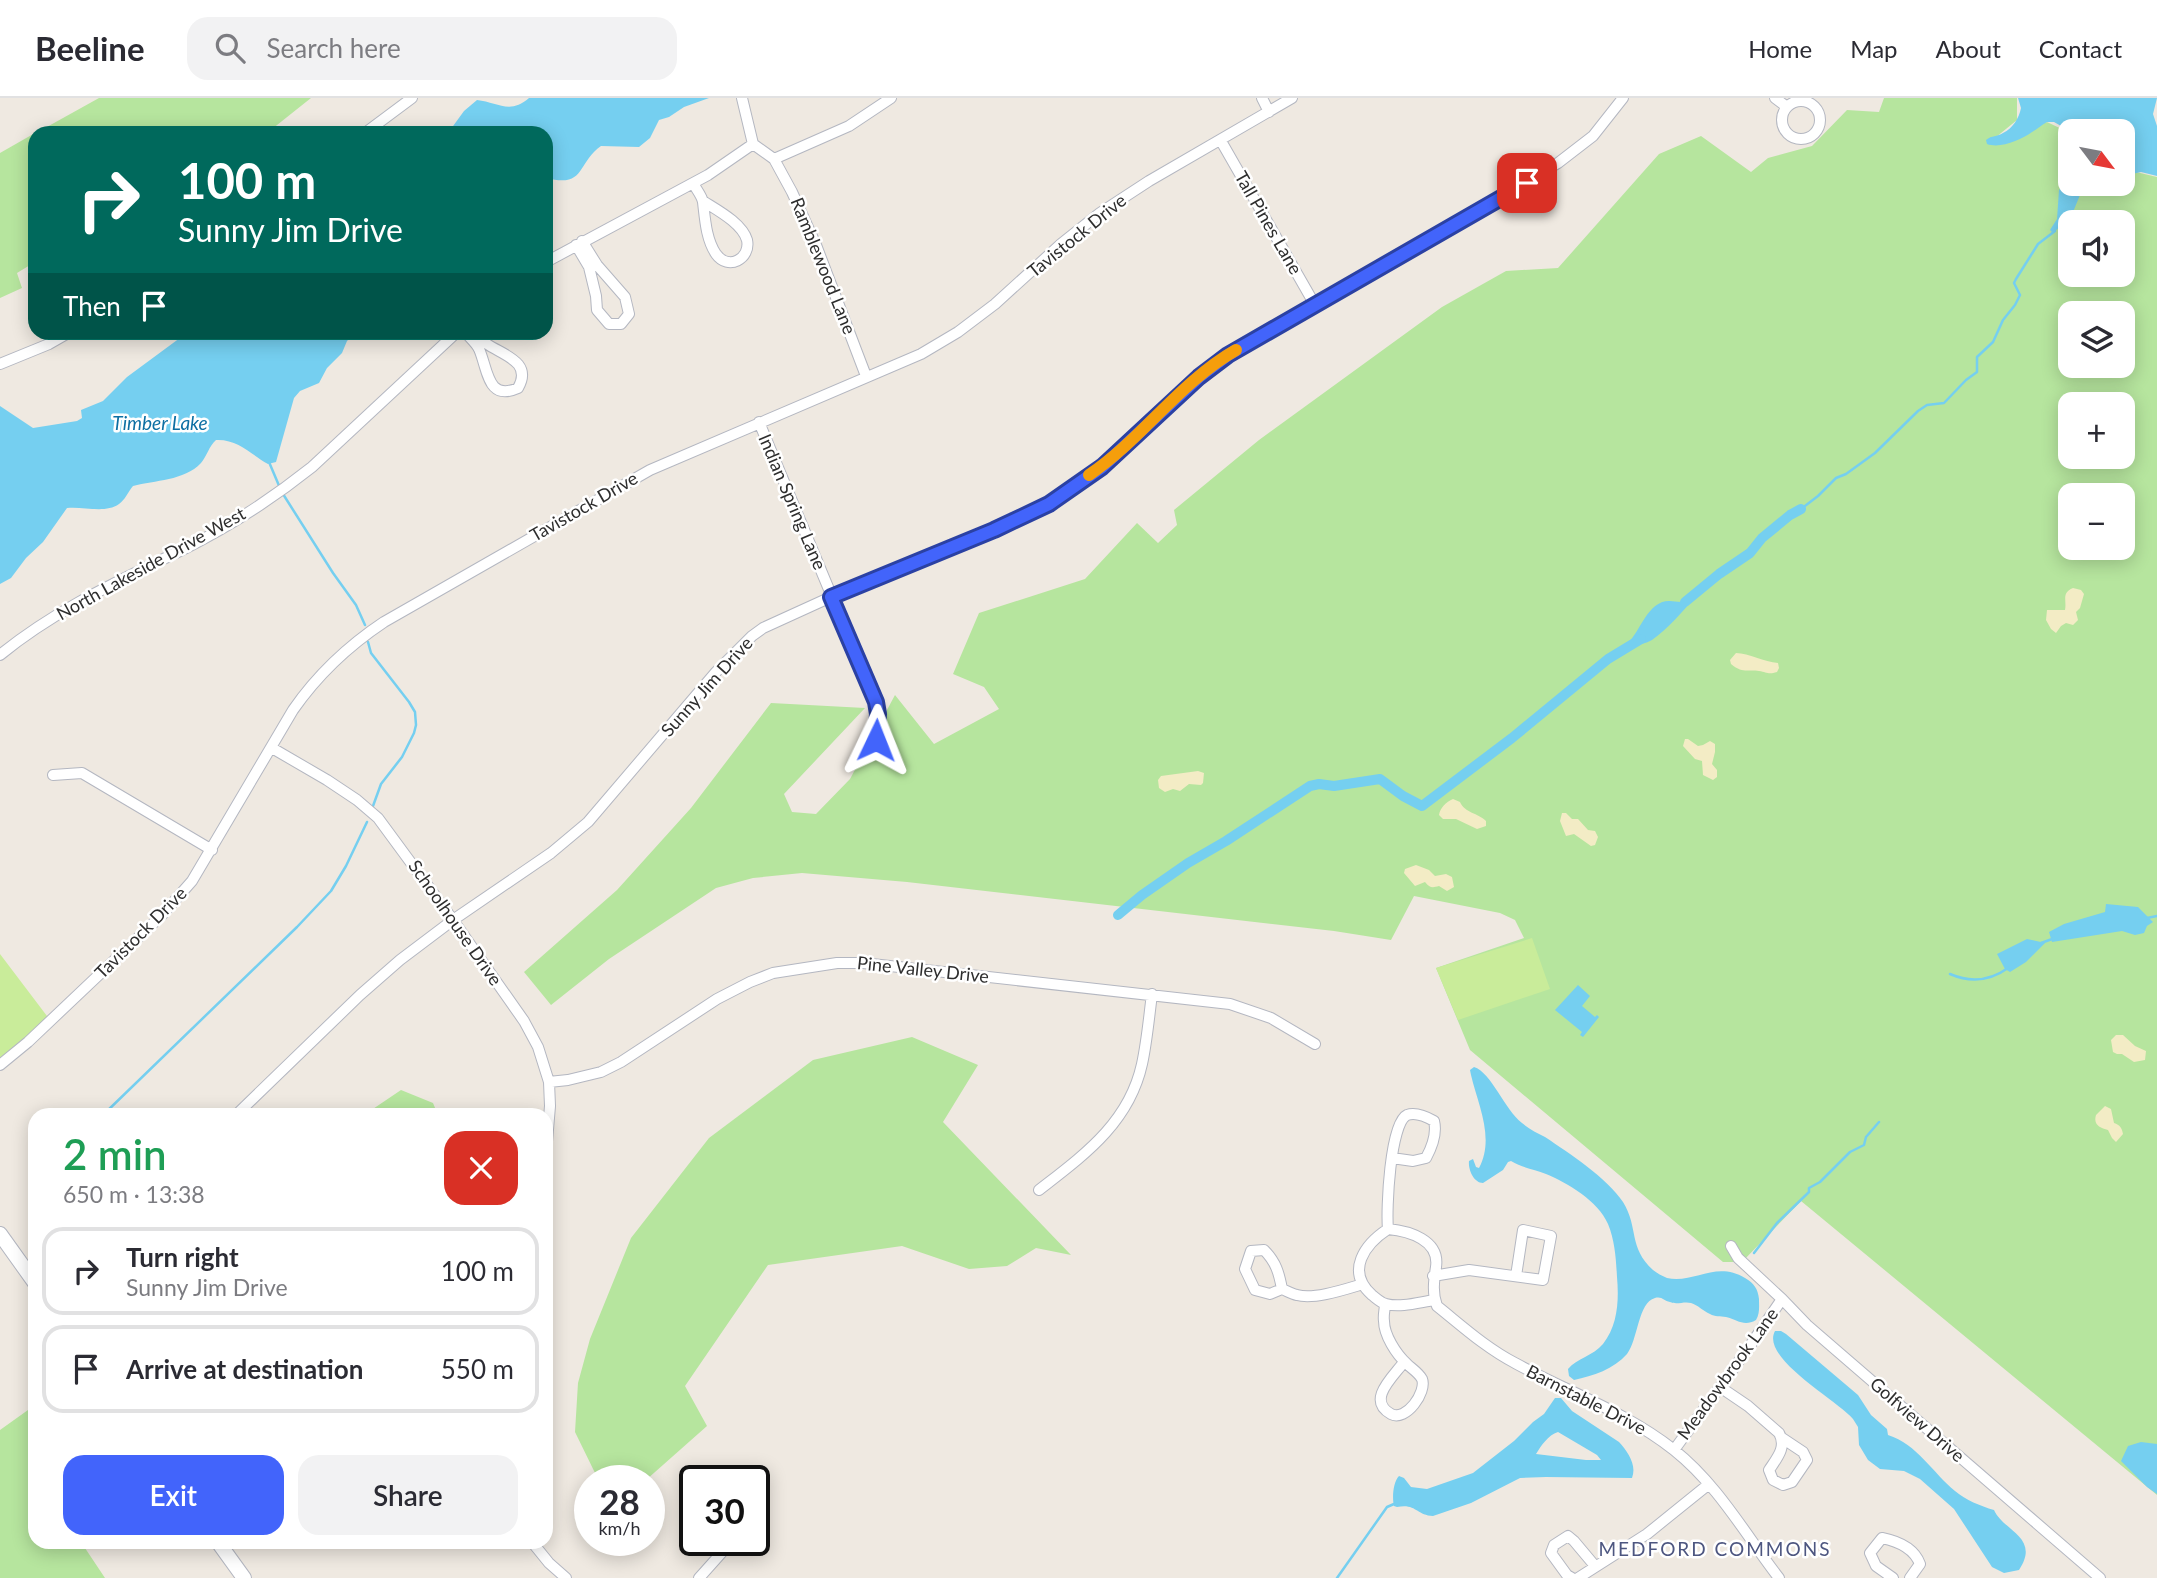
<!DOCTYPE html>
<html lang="en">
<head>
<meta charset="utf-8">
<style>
	:root { --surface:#fff; --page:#f2f2f3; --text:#2b2b33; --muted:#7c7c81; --line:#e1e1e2; --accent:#4264fb }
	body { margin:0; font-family:Lato,sans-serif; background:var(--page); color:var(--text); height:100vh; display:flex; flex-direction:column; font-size:26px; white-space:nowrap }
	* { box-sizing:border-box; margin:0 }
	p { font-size:23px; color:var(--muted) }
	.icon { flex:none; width:38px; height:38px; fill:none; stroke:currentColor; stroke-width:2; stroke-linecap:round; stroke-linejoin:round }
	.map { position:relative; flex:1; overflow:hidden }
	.drawer { position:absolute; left:28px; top:1010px; width:525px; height:441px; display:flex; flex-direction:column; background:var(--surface); border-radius:21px; box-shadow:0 4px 18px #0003 }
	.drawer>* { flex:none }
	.banner { position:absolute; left:28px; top:28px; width:525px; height:214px; border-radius:21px; box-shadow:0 4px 18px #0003; background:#00695c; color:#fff; overflow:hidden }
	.needle { width:46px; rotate:122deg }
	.tools { position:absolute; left:2058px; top:21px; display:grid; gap:14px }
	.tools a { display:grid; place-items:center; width:77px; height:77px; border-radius:14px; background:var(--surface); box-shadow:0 4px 18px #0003; font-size:35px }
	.speed { position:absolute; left:574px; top:1367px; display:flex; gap:14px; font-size:35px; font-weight:700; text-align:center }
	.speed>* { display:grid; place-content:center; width:91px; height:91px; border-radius:50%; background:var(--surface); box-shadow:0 4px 18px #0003; line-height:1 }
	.speed small { font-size:18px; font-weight:400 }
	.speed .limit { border:4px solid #111; border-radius:10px; background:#fff; color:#111 }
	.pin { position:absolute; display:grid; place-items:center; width:60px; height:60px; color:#fff; margin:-30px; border-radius:14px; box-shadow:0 4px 10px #0006 }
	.me { position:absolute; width:77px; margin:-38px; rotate:2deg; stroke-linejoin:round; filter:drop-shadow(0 0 5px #0008) }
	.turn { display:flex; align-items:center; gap:24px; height:147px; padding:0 35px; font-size:32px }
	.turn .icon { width:91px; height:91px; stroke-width:2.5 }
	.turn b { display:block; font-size:49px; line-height:60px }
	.then { display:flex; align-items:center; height:66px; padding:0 35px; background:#0003; gap:14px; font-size:26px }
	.round { display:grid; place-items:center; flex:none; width:74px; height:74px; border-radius:21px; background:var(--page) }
	.overview { display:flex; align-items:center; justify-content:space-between; height:119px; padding:0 35px }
	h1 { font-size:42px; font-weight:600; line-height:52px; color:#1e9e55 }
	.action { display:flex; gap:14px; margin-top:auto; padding:14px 35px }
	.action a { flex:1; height:80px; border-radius:21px; background:var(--accent); color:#fff; font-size:28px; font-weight:600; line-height:80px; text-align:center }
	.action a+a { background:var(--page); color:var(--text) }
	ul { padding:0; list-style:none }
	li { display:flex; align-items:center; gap:21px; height:88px; margin:0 14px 10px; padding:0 21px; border:4px solid var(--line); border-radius:21px }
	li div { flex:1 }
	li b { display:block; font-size:26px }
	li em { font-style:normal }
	header { display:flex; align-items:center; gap:42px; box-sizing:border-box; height:98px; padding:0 35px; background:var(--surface); border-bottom:2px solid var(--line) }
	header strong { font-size:33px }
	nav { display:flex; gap:38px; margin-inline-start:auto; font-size:24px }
	.search { width:490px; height:63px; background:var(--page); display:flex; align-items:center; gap:18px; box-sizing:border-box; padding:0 24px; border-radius:21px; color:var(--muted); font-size:26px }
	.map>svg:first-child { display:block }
	.green { fill:#b6e59e; fill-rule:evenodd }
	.sand { fill:#f3ecc5 }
	.pitch { fill:#c9ec9a }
	.water { fill:#75cff0; fill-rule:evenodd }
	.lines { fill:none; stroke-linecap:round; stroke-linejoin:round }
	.stream { stroke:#75cff0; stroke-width:2.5 }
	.canal { stroke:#75cff0; stroke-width:10 }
	.minor-casing { stroke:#b4b7c1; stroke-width:12 }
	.tertiary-casing { stroke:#b4b7c1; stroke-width:16 }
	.minor { stroke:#fff; stroke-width:10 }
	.tertiary { stroke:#fff; stroke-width:14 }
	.route-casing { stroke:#2b41a3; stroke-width:18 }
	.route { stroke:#4264fb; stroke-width:12 }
	.slow { stroke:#f59e0b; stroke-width:12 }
	.labels { text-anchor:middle; stroke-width:5; stroke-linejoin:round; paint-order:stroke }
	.street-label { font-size:18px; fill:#2e2e2e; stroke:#fff }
	.water-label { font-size:19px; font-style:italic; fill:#0d6fa3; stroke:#fff }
	.neighbourhood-label { font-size:19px; letter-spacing:2px; fill:#4d5680; stroke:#fff }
</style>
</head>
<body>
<header>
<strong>Beeline</strong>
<div class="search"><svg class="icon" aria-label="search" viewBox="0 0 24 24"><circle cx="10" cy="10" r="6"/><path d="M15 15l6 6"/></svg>Search here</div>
<nav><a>Home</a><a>Map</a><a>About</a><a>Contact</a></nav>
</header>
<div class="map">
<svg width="2157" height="1480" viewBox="0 0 2157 1480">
	<rect width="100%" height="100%" fill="#efe9e1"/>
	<path class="green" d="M99,0H311L267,35H36Z
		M1884,0H2017V22L1990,44L2047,24L2070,35V79L2060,92L2091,90L2103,86H2123V79L2136,74L2157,79V1397L1801,1103L1742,1164H1723L1470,952L1436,870L1524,840L1515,822L1500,815L1414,798L1391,842L1334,833L907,784L802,775L753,780L716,790L609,861L551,907L524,874L617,792L691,710L771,605L865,610L784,696L792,714L816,716L850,681L895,597L934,646L999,611L984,589L953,576L979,515L1085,481L1137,425L1158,445L1177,427L1174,412L1259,342L1442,209L1506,173L1558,170L1659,56L1701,38L1751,74L1768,60L1812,48L1847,12L1879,14ZM2070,124H2123V177H2070ZM2070,215H2123V268H2070ZM2070,306H2123V359H2070ZM2070,397H2123V450H2070Z
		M35,35V164L17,175L22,190L0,200V55Z
		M912,939L978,967L943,1024L1071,1157L1036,1150L1007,1168L969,1171L902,1148L768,1167L685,1288L707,1328L646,1382H600L596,1377L575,1334L578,1285L590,1241L631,1140L709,1040L813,962Z
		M401,992L433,1005L438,1017H364Z
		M35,1307V1444H81L105,1480H0V1332Z"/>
	<path class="sand" d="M2073,490L2081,492L2084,496L2080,510L2076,514L2078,522L2073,527L2066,525L2061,528L2056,535L2051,531L2046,522L2047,512H2065C2067,502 2061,495 2073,490Z
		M1736,555C1749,555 1764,564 1778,565L1779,570L1777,574C1768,577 1767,574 1759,573C1747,571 1743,576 1731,566L1730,562Z
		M1685,641H1688L1698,648L1703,647L1710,643L1715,646V654L1712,666L1717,672V679L1713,682L1703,677L1702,663L1695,661L1683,648Z
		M1198,673L1204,675L1203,685L1201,687L1189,686L1180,693L1173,691L1165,694L1159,690L1158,682L1161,678Z
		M1453,701L1460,704C1465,715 1478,715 1486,723V728L1477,731L1456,721H1443L1439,717C1440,710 1446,704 1453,701Z
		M1562,715H1566L1572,721H1578L1588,732L1595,733L1598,739L1595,747L1591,748L1574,736L1566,738L1560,723Z
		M1416,767L1429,772L1435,778L1446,776L1452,779L1454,789L1447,793L1439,788C1432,790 1430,790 1425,784L1415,788L1404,775L1405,771Z
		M2116,937H2123L2135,948L2146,953L2145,962L2134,964L2122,956H2117L2113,954L2111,942Z
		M2105,1008L2111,1011L2114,1025C2120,1027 2122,1030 2123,1036L2116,1044L2112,1040L2108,1032C2100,1030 2093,1027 2096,1017Z"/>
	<path class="pitch" d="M1532,840L1550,891L1458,922L1436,870Z
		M0,856L50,922L0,967Z"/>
	<path class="water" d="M529,0H709L684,9L669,19L659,22L650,40L639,49L601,48C576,66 586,90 546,80V35H448L464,13L477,2C497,4 510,17 529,0Z
		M2018,0H2157L2153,16L2157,28V78L2141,74L2123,78V33H2070L2054,24H2047C2041,27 2038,31 2032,34C2021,42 2000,51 1987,46L1986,42C1992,37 1997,39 2003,35C2013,30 2019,20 2021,10Z
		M2070,81V86H2103L2088,91L2080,97L2071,119L2053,135L2050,132L2057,121L2059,92Z
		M188,234L355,235L347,243L342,255L327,270L319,285L300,293L294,300L276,364L268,366C250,356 238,341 216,342C209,348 207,358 201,365C184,383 155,382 133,388C128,394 125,402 119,406C105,416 83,408 67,410L43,444L26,460L11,480L0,486V308L33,330L77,323L82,320L81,312L103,303L127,279Z
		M1692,494L1696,498C1682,514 1669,530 1652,542C1645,546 1638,546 1631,550L1628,545C1640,534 1648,502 1670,503C1673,503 1677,504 1681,504Z
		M2106,806L2138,809L2153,824L2147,828L2144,835L2135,837L2122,833L2052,844L2049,834L2064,826L2105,814Z
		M2027,841L2045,845L2026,864L2010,874L2005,871L1997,856Z
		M1578,887L1590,898L1582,908L1595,919L1597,917L1599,919L1583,939L1580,937L1582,934L1555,912Z
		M1474,969C1491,974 1505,1012 1522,1025C1529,1031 1537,1035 1545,1039C1569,1055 1607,1080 1623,1104C1639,1130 1628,1149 1653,1172C1657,1175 1662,1178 1667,1180C1694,1186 1716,1162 1745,1180C1754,1185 1758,1191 1759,1201C1759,1209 1760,1215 1756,1222C1744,1229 1738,1222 1726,1219C1720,1218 1715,1219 1710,1216C1703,1213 1698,1207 1691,1205C1684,1203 1677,1207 1670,1204C1664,1203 1662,1198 1655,1200C1638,1204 1638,1242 1627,1256C1614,1271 1593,1278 1574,1282L1569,1278L1568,1271C1577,1260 1593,1258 1603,1246C1618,1227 1619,1202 1617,1179C1616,1161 1615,1143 1608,1126C1598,1103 1568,1085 1546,1076C1534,1071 1522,1070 1511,1063L1508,1064L1503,1072L1483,1085C1474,1085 1468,1072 1469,1063L1473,1061L1476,1069L1479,1070C1495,1040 1478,1007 1471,977L1470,972Z
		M1775,1233H1781L1786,1236L1858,1297L1871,1317L1887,1331L1888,1337C1917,1346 1933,1375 1955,1393C1966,1402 1980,1408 1994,1412C2003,1433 2041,1439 2019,1472L2004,1475L1992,1469L1954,1411L1920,1381L1904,1373L1880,1371L1868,1362L1859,1347L1858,1329L1853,1321C1837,1302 1760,1260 1775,1233Z
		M1555,1300H1561L1572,1313L1619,1344C1628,1354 1637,1367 1632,1380L1546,1379L1520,1380L1471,1405L1433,1418C1416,1417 1416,1405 1397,1409L1394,1408C1392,1400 1393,1384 1399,1378L1404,1380L1411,1389L1427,1391L1473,1375L1514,1343L1533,1324L1544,1316ZM1558,1334L1597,1357L1601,1362H1586L1536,1356C1541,1348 1548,1337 1558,1334Z
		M2141,1344L2157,1346V1396L2147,1389L2121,1363L2128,1348Z"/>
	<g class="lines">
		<path class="stream" d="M269,364L280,390
			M283,396L333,475L356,507L365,527
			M1801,411L1818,398L1836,380L1846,376L1875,355L1918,313L1927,307L1944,305L1966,282L1977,274V259L1993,244L2003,222L2015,207L2020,197L2014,185L2016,181L2038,146L2055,133
			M368,544L371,555L409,604L415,614L416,627L414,635L402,659L381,686L373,708
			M2147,820L2157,818
			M2041,845L2055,840
			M1950,876C1971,885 1990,883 2008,870
			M103,1017L297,829L331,793L346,768L367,724
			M32,1083L35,1080
			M1754,1155L1777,1125L1809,1094V1090L1820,1084L1850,1054L1864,1047L1866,1039L1879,1024
			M1337,1480L1387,1409L1394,1406"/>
		<path class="canal" d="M1685,504L1719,476L1750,455L1762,440L1790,417L1801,411
			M1118,817L1142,797L1188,765L1226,743L1310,688L1319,686L1334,688L1380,681L1403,698L1422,708L1512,640L1608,561L1641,541"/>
		<g class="minor-casing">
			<path id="minor" d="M742,0L753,46
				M1262,0L1269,14
				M1775,0L1787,9
				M1782 22a19 19 0 1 1 38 0a19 19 0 1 1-38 0Z
				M365,35L412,0
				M1221,43L1315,207
				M753,46L774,61L792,94L816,147L866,278
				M774,61L849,28L891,0
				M693,85C696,91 702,98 703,104C705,121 706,141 716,156C728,173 751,161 747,142C742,125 717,112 703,103
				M576,147L589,169L596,198L597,212L609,226H621L629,216L625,199L597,167L582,143
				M546,164L708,77L753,46
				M465,234C470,240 476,245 479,251C488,271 487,304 518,290C533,264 503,257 487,246C482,243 478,239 474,234
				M0,266L49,246L70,234
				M759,324L876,604L878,616L876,642
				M0,557C56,511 121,482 186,450C230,428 273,400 312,369L457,234
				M272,650L327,682L357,702L378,720L453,822L524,923L538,949L549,984L550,1008L546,1055
				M53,677L82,675L212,752
				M0,967L28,944L162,817L192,783L293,612C318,576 348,548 384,524L650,372L921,256L958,234L995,206L1061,146L1100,115L1149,83L1292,0
				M549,984L568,982L601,974L621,964L717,901L750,884L773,875L837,865H863L1230,906L1271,920L1315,946
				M236,1017L360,897L400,862L453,822L551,755L588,724L716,574L752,538L763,530L831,499L994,432L1049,406L1102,369L1199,279L1228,257L1558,65L1593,38L1623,0
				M1392,1060L1413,1063L1426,1060C1432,1049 1437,1035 1434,1023C1427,1019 1415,1014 1407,1017C1390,1025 1386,1112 1388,1131C1365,1146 1345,1173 1372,1197C1376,1200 1381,1205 1386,1206C1401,1210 1420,1204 1435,1202
				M1039,1092C1084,1057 1129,1025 1142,966C1147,943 1149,919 1152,896
				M1388,1131C1409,1133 1440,1142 1436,1169C1434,1182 1432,1195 1437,1208C1462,1228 1486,1250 1515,1265C1568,1294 1626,1314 1674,1352C1718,1387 1745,1436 1779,1480
				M1731,1148L1738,1160L1782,1201L1807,1227L2100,1480
				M1264,1152C1276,1164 1279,1175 1282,1191L1270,1196L1255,1192L1245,1171L1251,1153Z
				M1433,1178L1469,1172L1543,1182L1551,1138L1523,1132L1516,1178
				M1282,1191C1287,1193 1292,1196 1297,1197C1314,1202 1346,1191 1363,1186
				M1385,1206C1385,1211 1383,1217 1384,1223C1384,1237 1396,1256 1407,1266C1411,1270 1419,1275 1422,1281C1427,1294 1406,1324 1391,1316C1366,1302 1393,1279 1404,1264
				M1720,1289L1748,1308L1779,1335C1787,1349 1777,1360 1769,1372L1773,1382L1783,1387L1792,1384L1807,1362L1803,1354L1782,1340
				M1674,1352L1747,1252L1782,1201
				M754,1417L759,1412
				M532,1444L549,1465L566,1480
				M699,1480L733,1442
				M1572,1480L1567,1477L1551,1455L1554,1447L1568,1438L1574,1443L1595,1468
				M1578,1480L1647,1436L1709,1386
				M1893,1480L1876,1468L1870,1455L1882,1440C1897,1443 1914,1450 1920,1466L1910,1480"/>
		</g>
		<g class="tertiary-casing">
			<path id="tertiary" d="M0,1136L35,1185
				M218,1444L244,1480"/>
		</g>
		<use href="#minor" class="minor"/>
		<use href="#tertiary" class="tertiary"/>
	</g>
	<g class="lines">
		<g class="route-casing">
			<path id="route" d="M876,642L878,616L876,604L831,499L994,432L1049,406L1102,369L1199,279L1228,257L1527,85"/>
		</g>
		<use href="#route" class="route"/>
		<path class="slow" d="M1089,377C1142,341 1180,284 1236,252"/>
	</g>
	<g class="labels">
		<g class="street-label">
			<text transform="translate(1268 125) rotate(60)" y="6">Tall Pines Lane</text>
			<text transform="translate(1077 138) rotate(-39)" y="6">Tavistock Drive</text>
			<text transform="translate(823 168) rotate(68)" y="6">Ramblewood Lane</text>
			<text transform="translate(792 404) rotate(67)" y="6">Indian Spring Lane</text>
			<text transform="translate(584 409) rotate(-30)" y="6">Tavistock Drive</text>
			<text transform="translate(151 466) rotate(-29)" y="6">North Lakeside Drive West</text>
			<text transform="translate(707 589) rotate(-48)" y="6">Sunny Jim Drive</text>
			<text transform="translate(455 825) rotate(55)" y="6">Schoolhouse Drive</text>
			<text transform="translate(141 835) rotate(-45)" y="6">Tavistock Drive</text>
			<text transform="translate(923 872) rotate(6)" y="6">Pine Valley Drive</text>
			<text transform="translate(1728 1276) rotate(-54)" y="6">Meadowbrook Lane</text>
			<text transform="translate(1586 1302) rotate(27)" y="6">Barnstable Drive</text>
			<text transform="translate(1917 1322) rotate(41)" y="6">Golfview Drive</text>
		</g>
		<g class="water-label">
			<text x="160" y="332">Timber Lake</text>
		</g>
		<g class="neighbourhood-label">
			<text x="1715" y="1458">MEDFORD COMMONS</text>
		</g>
	</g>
</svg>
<div class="tools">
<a><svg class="needle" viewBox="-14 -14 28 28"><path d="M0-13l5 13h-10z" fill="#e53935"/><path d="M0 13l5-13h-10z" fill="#7c7c81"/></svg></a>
<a><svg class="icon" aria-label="sound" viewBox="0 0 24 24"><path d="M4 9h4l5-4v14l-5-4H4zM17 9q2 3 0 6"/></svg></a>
<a><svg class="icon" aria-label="layers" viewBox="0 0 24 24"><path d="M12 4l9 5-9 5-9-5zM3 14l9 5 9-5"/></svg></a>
<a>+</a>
<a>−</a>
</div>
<div class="speed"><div>28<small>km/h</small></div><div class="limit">30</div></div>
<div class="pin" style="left:1527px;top:85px;background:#d93025"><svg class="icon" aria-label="arrive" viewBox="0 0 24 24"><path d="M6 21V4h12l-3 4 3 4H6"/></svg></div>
<svg class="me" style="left:876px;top:642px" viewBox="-20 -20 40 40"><path d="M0-17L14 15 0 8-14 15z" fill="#4264fb" stroke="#fff" stroke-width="4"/></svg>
<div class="banner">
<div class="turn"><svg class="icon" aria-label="right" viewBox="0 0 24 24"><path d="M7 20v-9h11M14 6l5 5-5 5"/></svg><div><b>100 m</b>Sunny Jim Drive</div></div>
<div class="then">Then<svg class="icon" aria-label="arrive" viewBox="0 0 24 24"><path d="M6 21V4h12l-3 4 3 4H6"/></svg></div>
</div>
<section class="drawer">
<div class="overview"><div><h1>2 min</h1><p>650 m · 13:38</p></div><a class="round" style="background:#d93025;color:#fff"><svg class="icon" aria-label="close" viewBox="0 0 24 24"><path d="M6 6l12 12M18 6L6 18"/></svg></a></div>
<ul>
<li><svg class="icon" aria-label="right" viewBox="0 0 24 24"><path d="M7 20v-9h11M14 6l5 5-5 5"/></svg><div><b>Turn right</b><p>Sunny Jim Drive</p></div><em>100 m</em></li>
<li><svg class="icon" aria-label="arrive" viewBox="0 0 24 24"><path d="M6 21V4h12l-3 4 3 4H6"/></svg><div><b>Arrive at destination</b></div><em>550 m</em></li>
</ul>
<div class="action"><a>Exit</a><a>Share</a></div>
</section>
</div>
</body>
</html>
